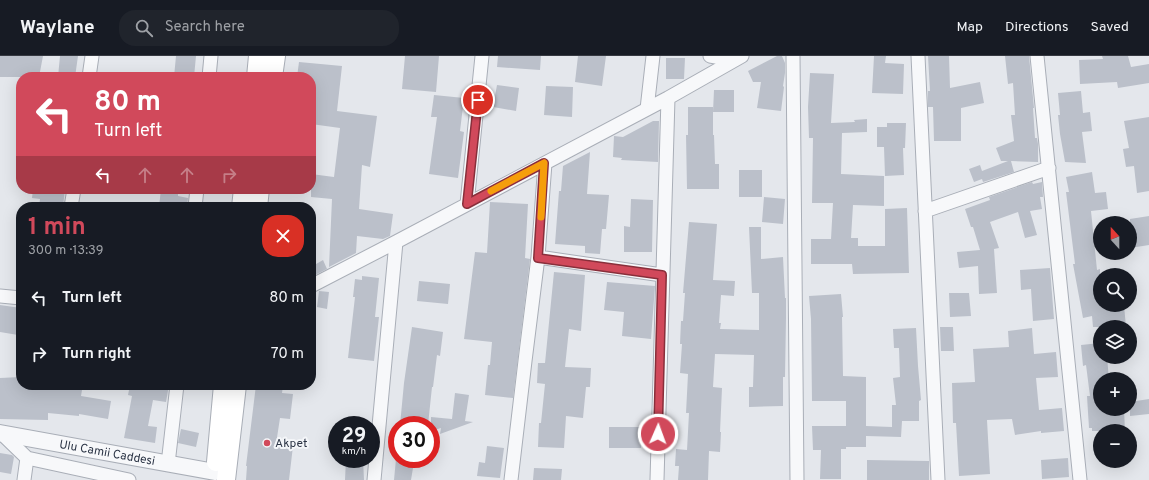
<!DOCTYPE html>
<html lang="en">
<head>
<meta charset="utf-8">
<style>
	:root { --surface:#171b24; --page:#20242c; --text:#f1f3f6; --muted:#9ea1a6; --line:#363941; --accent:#d1495b }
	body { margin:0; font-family:Overpass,sans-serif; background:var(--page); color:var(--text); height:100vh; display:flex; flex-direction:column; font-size:15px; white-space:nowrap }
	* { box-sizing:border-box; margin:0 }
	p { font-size:13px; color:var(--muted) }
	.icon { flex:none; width:22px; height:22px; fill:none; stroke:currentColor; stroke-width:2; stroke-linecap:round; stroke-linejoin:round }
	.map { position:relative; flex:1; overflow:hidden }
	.side { position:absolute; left:16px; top:146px; width:300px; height:188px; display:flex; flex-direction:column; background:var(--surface); border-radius:16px; box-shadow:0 4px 16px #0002 }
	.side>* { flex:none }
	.hud { position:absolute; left:16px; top:16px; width:300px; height:122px; border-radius:16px; box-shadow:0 4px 16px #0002; background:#d1495b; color:#fff; overflow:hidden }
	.needle { width:26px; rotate:339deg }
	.tools { position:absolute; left:1093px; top:160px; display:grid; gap:8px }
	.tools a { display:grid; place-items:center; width:44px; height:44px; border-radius:50%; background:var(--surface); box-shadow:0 4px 16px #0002; font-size:20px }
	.speed { position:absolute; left:328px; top:360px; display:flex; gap:8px; font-size:20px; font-weight:700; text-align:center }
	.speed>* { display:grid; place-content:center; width:52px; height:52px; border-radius:50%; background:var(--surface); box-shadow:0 4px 16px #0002; line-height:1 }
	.speed small { font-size:10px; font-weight:400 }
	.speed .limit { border:6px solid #d22; background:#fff; color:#111 }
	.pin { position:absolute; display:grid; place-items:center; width:34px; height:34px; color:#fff; margin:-17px; border:2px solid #fff; border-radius:50%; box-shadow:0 1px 4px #0007 }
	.me { position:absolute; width:44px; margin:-22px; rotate:2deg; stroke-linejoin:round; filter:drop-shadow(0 0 3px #0008) }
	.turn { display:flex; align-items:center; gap:14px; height:84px; padding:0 12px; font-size:18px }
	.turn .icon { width:52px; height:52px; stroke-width:2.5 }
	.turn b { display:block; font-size:28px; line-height:34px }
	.lanes { display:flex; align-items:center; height:38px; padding:0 12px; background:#0003; justify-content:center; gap:20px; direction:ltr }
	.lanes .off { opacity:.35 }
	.round { display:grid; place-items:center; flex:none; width:42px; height:42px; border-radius:16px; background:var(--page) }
	.summary { display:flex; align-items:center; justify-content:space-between; height:68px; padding:0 12px }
	h1 { font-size:24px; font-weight:700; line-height:30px; color:var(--accent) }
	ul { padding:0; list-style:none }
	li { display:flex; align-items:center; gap:12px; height:56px; padding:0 12px }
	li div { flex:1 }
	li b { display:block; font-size:15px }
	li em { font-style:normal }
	header { display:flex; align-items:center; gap:24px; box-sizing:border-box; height:56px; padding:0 20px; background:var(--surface); border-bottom:1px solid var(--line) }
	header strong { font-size:19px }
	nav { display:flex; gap:22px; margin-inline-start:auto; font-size:14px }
	.search { width:280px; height:36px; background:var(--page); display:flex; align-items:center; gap:10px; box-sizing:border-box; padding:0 14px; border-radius:16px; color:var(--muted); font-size:15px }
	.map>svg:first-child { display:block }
	.building { fill:#bbc0ca }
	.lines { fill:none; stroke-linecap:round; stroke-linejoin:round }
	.minor-casing { stroke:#a9aeb7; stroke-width:15 }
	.tertiary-casing { stroke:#a9aeb7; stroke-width:18 }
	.secondary-casing { stroke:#a9aeb7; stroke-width:20 }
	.minor { stroke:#f7f8fa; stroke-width:13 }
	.tertiary { stroke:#f7f8fa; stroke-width:16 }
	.secondary { stroke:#fff; stroke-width:18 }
	.route-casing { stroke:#882f3b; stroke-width:10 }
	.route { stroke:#d1495b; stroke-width:7 }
	.slow { stroke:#f59e0b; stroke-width:7 }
	.poi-dot { fill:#d1495b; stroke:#f4f6f9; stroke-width:1.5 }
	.labels { text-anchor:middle; stroke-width:4; stroke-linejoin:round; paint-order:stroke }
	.poi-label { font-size:12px; fill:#2b3445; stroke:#f4f6f9; text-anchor:start }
	.street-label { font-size:12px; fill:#2b3445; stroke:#f4f6f9 }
</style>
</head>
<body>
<header>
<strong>Waylane</strong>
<div class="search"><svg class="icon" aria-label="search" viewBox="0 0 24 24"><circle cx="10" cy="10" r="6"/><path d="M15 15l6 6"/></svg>Search here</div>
<nav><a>Map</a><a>Directions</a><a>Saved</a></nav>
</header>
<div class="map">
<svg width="1149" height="424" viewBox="0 0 1149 424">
	<rect width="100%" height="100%" fill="#e4e7ec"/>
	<path class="building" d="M0,0H43L39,21H0Z
		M60,0H78L75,21H58Z
		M176,0H196L194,21H174Z
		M405,0H439L436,36L402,33Z
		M498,0H541L540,14L497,11Z
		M578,0H606L602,30L575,26Z
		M777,0H782L785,7V17L783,30L784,31L781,55L757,52L761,26H753L748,15Z
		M874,0H886L885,7L904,8L903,38L872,37Z
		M928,0H949L950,32L980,26L984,47L961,52V85H934L933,51H928V35H930Z
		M1005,0H1029L1034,52H1033L1035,82H1037L1038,88V106L1011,105L1014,116L983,126L982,123L974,126L969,113L980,109L982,115L1008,105H1001L996,92L1014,85L1011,59H1015L1013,27L1008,28Z
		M1102,0H1128L1131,11L1149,8V27L1118,32L1117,26L1080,28L1079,4L1103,3Z
		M666,2H685L684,23H666Z
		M299,6L342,10L337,55L377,60L370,111L362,109L359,153L393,158L390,180L383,183L357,180L356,197L329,211L332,143L311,141V118L334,121L340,72L311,68V21H297Z
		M810,17L834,18L831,67L855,66L854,64L867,63V76L842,77L841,118L884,120V150L853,149L851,182H858V190H885V153L907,152L909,217L853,218L852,208H811V183H831L833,147H812L813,82H809L808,51Z
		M497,29L519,32L516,55L493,51Z
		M546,30L573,31L572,61L544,59Z
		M714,34H734V56H713Z
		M1081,35L1083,57L1090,56L1092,75L1082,76L1086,107L1065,106L1060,78L1058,59H1060L1058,37Z
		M434,39L464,42L460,75L464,76L458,122L429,118L437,61H431Z
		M688,51H713V79H714L715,108H719V133H687L686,79H688Z
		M1149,61V135L1137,137L1134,110L1126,111L1123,93L1129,92L1124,65Z
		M653,65H659L658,106L621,104L622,102L613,101L614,80L623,81Z
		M887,67H906L905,92H903L904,119L885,120L884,91H877V71H887Z
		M590,96L587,138L609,139L606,173H602L600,198L585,197V190L555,188L559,135H561L563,110Z
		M739,114H762V141H739Z
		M1092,116L1095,137L1106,136L1108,153L1091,155L1097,214L1100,213V249H1124L1126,271H1093L1092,260L1083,262L1073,208H1075L1066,136H1069L1066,121Z
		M1032,126L1033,128L1042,126L1043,141H1040L1042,153L1030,155L1037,179L1025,182L1018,156L990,166L999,192L994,193L997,237L979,238L978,210L959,212L957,196L980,194L973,171H971L965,153L990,144L989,141Z
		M33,133H65L63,151H39L40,143L32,142Z
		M161,133H178V140L188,142L187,151H159Z
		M764,141L785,143L783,168L762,166Z
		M631,143L653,144L652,196H624V170L630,171Z
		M490,146L528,148L525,202L530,203L513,342L485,339L488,309H490L492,286L464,283L475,196L487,197Z
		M1149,160V189L1130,192V163Z
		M689,166L717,168L713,224L735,225L734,240L721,239L719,267H721L720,273L759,274V237H752L749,171H761V203L783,201L785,242H786V262L785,321H783V350L749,351V331H753L754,299L715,298L713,331L722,332L720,376H721L720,396L709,395L708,424H678L679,410H675L676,393L687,394L689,357H686L688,318L680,317L682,288H680L681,265H683L685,237H683Z
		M323,204L327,213L311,221V211Z
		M1050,212L1054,263L1033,265L1031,233L1021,234L1020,214Z
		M554,216L585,219L581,275L569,273L565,311L591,312L590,331H586L583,362L566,360L564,392L538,391L539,367H541L545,328L537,327L538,307H545Z
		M362,220L379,222L375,261H379L374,305L348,302L355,241H353L355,223L362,224Z
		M419,225L450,228L448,248L417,245Z
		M607,226L655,230L651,283L622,280L624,256L604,254Z
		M319,235L329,236L327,253L317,251Z
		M949,237H969L971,260L950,261Z
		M841,238L843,261H842L843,320L866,321V370L892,371V349H896L893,322L900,321L899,292H894L893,273L916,272L918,310L921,344L919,345V365H902L901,381L866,380V391H846V393H841V423H820L821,394H813L812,370H846V345H812L811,263L809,240Z
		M0,249L21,252L18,279L0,276Z
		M412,271L443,276L440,300L437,299L433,331H432L428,369H400L404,327Z
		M940,271H953L954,295H941Z
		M1032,272L1034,298L1056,296L1058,321L1036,322L1039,354L1062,352L1064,375L1041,377V375L1015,379L1012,363L987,364L990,418L959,420L956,367H953L952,327L975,326L973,293L1009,291L1008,275Z
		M1100,287V301H1107L1109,323H1100V353H1124L1125,375H1092V372H1089L1087,340H1090L1086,309L1083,310L1081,289Z
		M21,321V329L50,330L49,331L82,334L81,340L111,345L108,363L79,358V360L48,357V364L0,363V322Z
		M130,329H169L166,346L153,344L148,370L157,371L155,387L124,382L132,340L128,339Z
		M256,329H283L282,337L293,338L290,363L280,362L276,388L293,390L289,424H246L247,410H246Z
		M455,337L469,339L465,365L473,366L440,378L441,372L431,375V361L452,363Z
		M1149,343V358L1130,360V346Z
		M609,371H641V392H609Z
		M181,373L199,377L196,391L178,387Z
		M487,390L504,392L500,422L477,420L479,406L485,407Z
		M0,397L12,399L14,401L11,418L0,416Z
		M1068,402L1069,421L1042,423L1041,404Z
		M346,403H363L364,424H345Z
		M396,403H407V405L414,406L411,424H394Z
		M867,404L929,405V424H867Z
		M534,412L562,413L561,424H533Z"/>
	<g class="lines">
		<g class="minor-casing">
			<path id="minor" d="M710,0L734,4
				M793,0L797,424
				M918,0L938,424
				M1037,0L1080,424
				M89,21L92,0
				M209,21L211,0
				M647,53L653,0
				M467,148L482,0
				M71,151L74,133
				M195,151L197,133
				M925,155L1049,112
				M538,201L662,219
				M311,230L396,186L668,42L742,0
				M0,240L21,242
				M1,377L27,402L24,424
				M27,402L129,424
				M168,408L177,329
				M374,424L396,186
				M511,424L525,305L538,201L545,107
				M657,424L668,42"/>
		</g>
		<g class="tertiary-casing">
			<g id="tertiary">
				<path id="s1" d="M0,377L215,416"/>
			</g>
		</g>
		<g class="secondary-casing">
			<path id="secondary" d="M256,21L258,0
				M273,21L276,0
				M241,151L243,133
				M258,151L260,133
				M216,406L223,329
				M226,424L237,329"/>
		</g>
		<use href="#minor" class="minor"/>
		<use href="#tertiary" class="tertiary"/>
		<use href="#secondary" class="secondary"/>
	</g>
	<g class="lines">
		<g class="route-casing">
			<path id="route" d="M478,44L467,148L544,107L538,202L662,219L658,378"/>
		</g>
		<use href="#route" class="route"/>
		<path class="slow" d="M491,135L544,107L541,161"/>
	</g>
	<circle class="poi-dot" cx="267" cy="387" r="4"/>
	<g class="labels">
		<g class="poi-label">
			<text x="275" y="391">Akpet</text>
		</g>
		<g class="street-label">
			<text dy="4" stroke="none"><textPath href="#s1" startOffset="109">Ulu Camii Caddesi</textPath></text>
		</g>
	</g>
</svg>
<div class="tools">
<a><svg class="needle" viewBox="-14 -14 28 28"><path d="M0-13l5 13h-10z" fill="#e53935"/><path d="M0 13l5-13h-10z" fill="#9ea1a6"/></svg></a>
<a><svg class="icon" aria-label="search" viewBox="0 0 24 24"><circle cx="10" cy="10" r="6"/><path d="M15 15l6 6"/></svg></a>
<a><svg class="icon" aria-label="layers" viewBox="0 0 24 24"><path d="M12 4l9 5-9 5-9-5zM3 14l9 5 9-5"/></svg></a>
<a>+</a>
<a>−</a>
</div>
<div class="speed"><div>29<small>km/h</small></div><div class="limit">30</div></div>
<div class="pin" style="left:478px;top:44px;background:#d93025"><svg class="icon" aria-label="arrive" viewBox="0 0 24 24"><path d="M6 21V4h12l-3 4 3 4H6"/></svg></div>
<svg class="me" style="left:658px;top:378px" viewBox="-20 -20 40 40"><circle r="17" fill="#d1495b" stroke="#fff" stroke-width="3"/><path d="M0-11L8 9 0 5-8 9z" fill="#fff"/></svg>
<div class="hud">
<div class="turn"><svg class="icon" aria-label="left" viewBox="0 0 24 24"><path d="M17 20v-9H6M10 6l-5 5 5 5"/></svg><div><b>80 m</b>Turn left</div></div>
<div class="lanes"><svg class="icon" aria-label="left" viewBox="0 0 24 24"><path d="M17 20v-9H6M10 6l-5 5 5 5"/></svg><svg class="icon off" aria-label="ahead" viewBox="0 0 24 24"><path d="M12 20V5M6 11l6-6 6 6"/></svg><svg class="icon off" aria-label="ahead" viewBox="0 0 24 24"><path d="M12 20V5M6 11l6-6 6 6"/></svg><svg class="icon off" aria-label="right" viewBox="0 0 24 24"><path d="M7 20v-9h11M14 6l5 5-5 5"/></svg></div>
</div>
<section class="side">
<div class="summary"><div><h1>1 min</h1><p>300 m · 13:39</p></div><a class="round" style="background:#d93025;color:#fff"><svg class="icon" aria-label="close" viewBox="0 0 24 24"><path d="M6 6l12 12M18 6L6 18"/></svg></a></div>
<ul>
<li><svg class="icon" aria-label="left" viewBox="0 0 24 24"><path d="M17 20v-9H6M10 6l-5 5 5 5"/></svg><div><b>Turn left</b></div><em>80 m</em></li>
<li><svg class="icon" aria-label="right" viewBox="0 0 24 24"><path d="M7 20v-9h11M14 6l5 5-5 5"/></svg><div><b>Turn right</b></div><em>70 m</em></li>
</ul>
</section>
</div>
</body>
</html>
